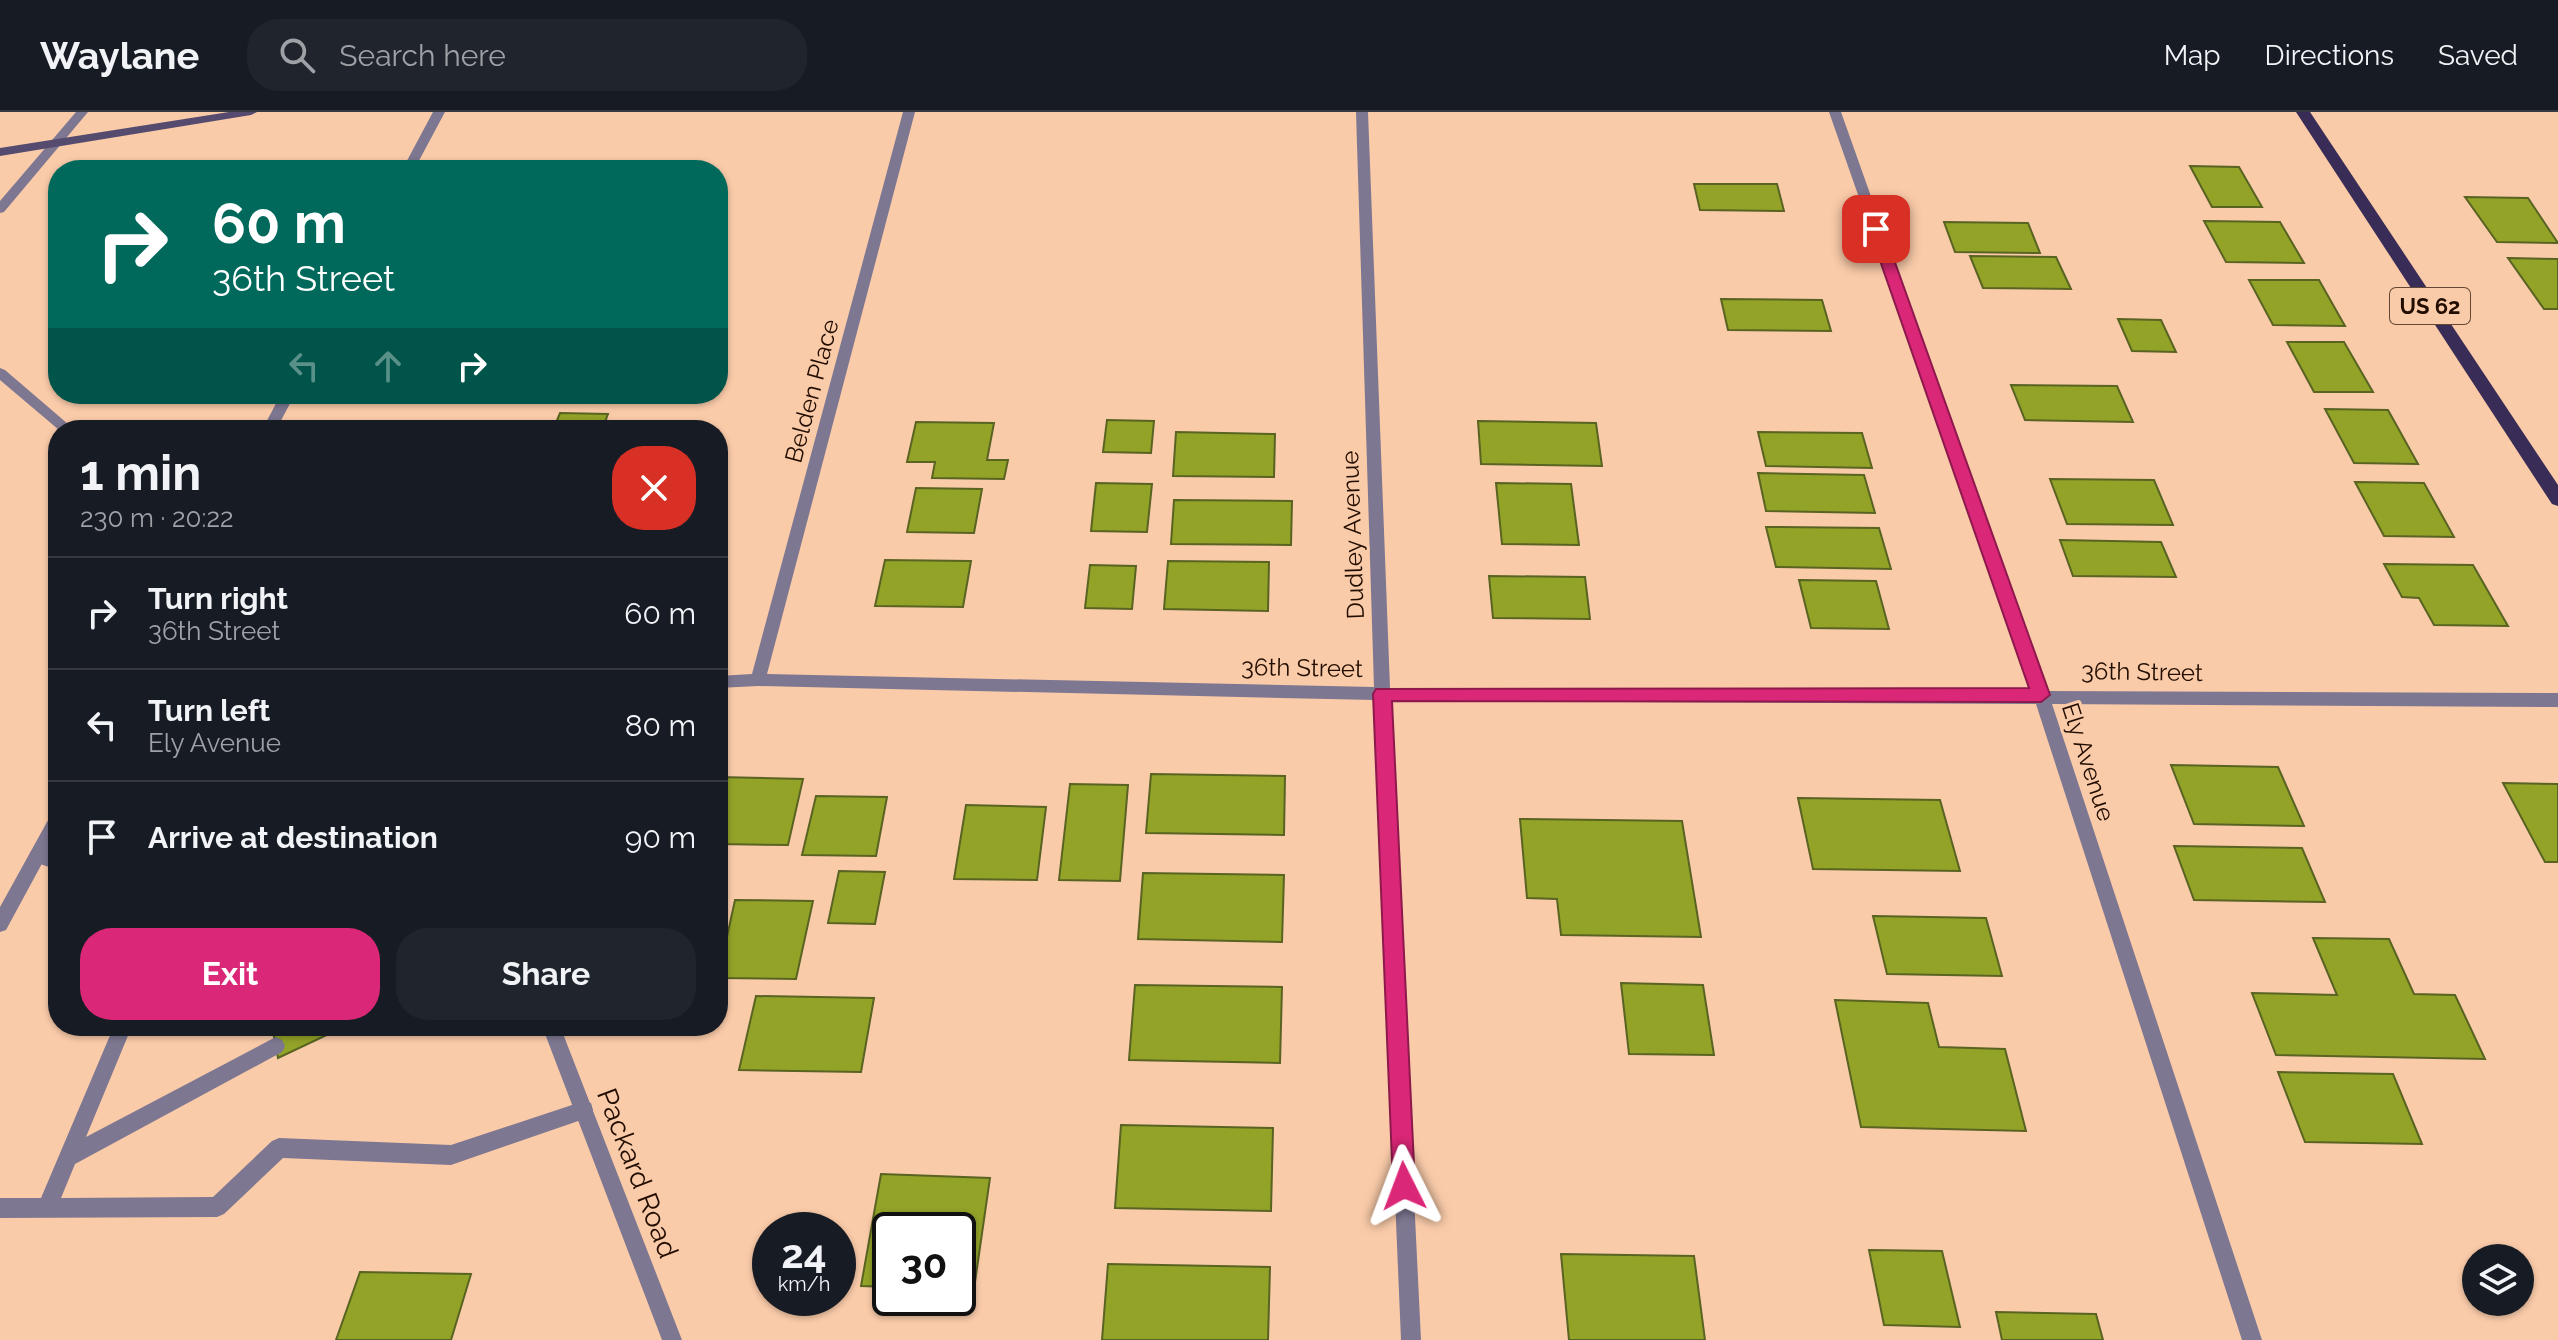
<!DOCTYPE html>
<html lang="en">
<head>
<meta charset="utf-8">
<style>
	:root { --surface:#171b24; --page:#20242c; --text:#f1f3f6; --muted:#9ea1a6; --line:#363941; --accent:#db2777 }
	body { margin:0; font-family:Raleway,sans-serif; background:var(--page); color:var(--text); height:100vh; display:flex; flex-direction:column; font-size:30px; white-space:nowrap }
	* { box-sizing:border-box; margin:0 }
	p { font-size:26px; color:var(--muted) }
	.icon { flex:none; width:44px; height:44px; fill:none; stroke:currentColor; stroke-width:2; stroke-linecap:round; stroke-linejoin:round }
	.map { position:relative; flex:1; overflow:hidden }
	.panel { position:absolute; left:48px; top:308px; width:680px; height:616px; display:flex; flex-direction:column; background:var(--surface); border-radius:32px; box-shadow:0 2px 6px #0004 }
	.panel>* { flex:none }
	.hud { position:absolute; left:48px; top:48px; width:680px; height:244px; border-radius:32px; box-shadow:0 2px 6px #0004; background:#00695c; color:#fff; overflow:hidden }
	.buttons { position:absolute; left:2462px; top:1132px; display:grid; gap:16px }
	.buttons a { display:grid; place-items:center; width:72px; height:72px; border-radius:50%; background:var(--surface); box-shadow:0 2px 6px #0004; font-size:40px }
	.speed { position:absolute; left:752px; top:1100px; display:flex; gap:16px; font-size:40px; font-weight:700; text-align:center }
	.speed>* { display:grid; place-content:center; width:104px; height:104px; border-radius:50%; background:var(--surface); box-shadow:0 2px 6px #0004; line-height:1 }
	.speed small { font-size:20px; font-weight:400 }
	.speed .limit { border:4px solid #111; border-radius:12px; background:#fff; color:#111 }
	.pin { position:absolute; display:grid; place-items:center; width:68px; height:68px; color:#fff; margin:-34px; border-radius:16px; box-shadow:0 4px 12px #0006 }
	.me { position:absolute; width:88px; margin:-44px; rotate:357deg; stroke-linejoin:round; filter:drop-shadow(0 0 6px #0008) }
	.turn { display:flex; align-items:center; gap:28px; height:168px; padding:0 32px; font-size:36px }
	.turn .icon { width:104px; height:104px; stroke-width:2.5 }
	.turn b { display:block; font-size:56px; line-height:68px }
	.lanes { display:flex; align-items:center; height:76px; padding:0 32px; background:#0003; justify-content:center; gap:40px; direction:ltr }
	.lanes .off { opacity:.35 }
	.round { display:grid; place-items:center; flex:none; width:84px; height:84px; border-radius:32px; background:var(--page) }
	.head { display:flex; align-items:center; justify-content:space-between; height:136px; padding:0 32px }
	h1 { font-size:48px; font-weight:700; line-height:60px }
	.cta { display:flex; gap:16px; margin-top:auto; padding:16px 32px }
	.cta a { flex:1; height:92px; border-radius:32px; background:var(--accent); color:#fff; font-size:32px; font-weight:700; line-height:92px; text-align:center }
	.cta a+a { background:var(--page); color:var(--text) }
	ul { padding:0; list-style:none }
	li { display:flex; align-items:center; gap:24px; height:112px; padding:0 32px; border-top:2px solid var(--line) }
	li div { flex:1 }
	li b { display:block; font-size:30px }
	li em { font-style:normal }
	header { display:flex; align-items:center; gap:48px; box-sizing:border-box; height:112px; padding:0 40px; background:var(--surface); border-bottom:2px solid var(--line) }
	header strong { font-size:38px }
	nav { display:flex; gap:44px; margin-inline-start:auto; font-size:28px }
	.search { width:560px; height:72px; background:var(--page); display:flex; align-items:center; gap:20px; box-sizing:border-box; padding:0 28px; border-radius:32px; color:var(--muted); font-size:30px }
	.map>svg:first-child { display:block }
	.building { fill:#93a328; stroke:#596322; stroke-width:2 }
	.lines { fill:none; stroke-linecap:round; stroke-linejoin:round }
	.service { fill:#7e7791; fill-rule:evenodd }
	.minor { fill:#7e7791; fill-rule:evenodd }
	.tertiary { fill:#7e7791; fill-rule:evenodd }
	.secondary { fill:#554b6f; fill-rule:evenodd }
	.primary { fill:#392c56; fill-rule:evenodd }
	.route { fill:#db2777; stroke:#8e194d; stroke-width:2 }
	.labels { text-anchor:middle; stroke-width:6; stroke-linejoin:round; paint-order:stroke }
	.shield { fill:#facba9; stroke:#634633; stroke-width:2 }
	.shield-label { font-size:22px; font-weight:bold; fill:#220d01 }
	.street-label { font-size:24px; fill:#220d01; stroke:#facba9 }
	.near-street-label { font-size:28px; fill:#220d01; stroke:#facba9 }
</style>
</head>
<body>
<header>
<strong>Waylane</strong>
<div class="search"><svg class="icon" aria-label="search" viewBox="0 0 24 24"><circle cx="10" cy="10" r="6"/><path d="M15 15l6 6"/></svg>Search here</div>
<nav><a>Map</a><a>Directions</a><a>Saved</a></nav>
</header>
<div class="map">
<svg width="2558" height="1228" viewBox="0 0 2558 1228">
	<rect width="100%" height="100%" fill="#facba9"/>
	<path class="building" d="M2190,54L2239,55L2262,95H2212Z
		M1694,72H1777L1784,99L1700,98Z
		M2465,85L2528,86L2558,131L2497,130Z
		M2204,109L2280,110L2304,151L2226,150Z
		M1944,110L2028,111L2040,141L1955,140Z
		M1970,144L2056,145L2071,177L1983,176Z
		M2508,146L2558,147V197H2544Z
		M2249,168H2319L2345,214L2273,213Z
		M1721,187L1822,188L1831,219L1728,218Z
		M2118,207L2161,208L2176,240L2132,239Z
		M2287,230H2344L2373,280H2314Z
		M2011,273L2117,274L2133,310L2025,308Z
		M2325,297L2388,298L2418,352L2354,351Z
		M560,301L608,302L602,318H553Z
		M1107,308L1154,309L1151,341L1103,340Z
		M1478,309L1596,311L1602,354L1481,352Z
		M916,310L994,311L987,348H1008L1004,367L932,366L935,350H907Z
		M1176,320L1275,322L1274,365L1173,364Z
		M1758,320L1862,321L1872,356L1766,354Z
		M1758,361L1864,363L1875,401L1766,399Z
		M2050,367L2154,368L2173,413L2067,412Z
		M2355,370L2424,371L2454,425L2384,424Z
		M1096,371L1152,372L1147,420L1091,419Z
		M1496,371L1571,372L1579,433L1502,432Z
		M916,376L982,377L974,421L907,420Z
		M1174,388L1292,389L1291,433L1171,432Z
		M1766,415L1879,416L1891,457L1776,455Z
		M2060,428L2161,430L2176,465L2073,464Z
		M885,448L971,449L963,495L875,494Z
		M1168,449L1269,450L1268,499L1164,497Z
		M2384,452L2473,453L2508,514L2434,513L2419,486L2402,485Z
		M1090,453L1136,454L1132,497L1085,496Z
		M1489,464L1585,465L1590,507L1493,506Z
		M1799,468L1876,469L1889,517L1811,516Z
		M2171,653L2278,655L2304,714L2194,712Z
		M1151,662L1285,664L1284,723L1146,721Z
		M718,665L803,667L788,733L718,732Z
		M2503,671L2558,672V750H2545Z
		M1070,672L1128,673L1120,769L1059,768Z
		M816,684L887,685L876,744L802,743Z
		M1798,686L1940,688L1960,759L1813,757Z
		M966,693L1046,695L1037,768L954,767Z
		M1520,707L1682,709L1701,825L1561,823L1557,787L1527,786Z
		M2174,734L2302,736L2325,790L2194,788Z
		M839,759L885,760L875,812L828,811Z
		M1143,761L1284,763L1282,830L1138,827Z
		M735,788L813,789L796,867L718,866Z
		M1873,804L1986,806L2002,864L1887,862Z
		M2313,826L2389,827L2414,882L2455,883L2485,947L2276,943L2252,881L2337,883Z
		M1621,871L1703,873L1714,943L1629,942Z
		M1135,873L1282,875L1280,951L1129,948Z
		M756,884L874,886L861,960L739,958Z
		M1835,888L1928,891L1939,935L2005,937L2026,1019L1861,1015Z
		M272,914H327L329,922L278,946Z
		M2278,960L2393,962L2422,1032L2305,1030Z
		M1121,1013L1273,1016L1271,1099L1115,1096Z
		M881,1062L990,1066L974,1177L958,1176V1118H890V1175L861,1174Z
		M1869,1138L1942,1139L1960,1215L1884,1213Z
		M1561,1142L1694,1144L1705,1228H1569Z
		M1108,1152L1270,1155L1268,1228H1102Z
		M360,1160L471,1162L451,1228H336Z
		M1996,1200L2096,1202L2103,1228H2002Z"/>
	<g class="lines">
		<path class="service" d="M37,736L58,742V758L31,749L29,744L31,739Z
			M114,914H132L86,1025L270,928L276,925L282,928L285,934L282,940L75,1052L61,1086L213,1085L272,1029L279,1026L451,1033L584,989L591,991L593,998L591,1005L584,1007L451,1053L283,1046L224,1102L217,1105L0,1106V1086H41Z"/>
		<path class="minor" d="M433,0H445L414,58H402Z
			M903,0H915L767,562L1374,575L1356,0H1368L1390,576L2032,579L1829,0H1841L2047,579L2558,581V595L2052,592L2262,1228H2242L2036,592L1390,589L1421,1228H1401L1374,588L758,574L718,576V564L752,562Z
			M281,282H295L276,318H262Z
			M58,699V722L6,818L0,820V795L52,701Z"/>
		<path class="tertiary" d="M76,0H88L4,100L0,101V89Z
			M0,256L5,258L75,318H59L0,268Z
			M542,914H560L682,1228H662Z"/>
		<path class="secondary" d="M229,0H257L251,3L0,44V36Z"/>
		<path class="primary" d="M2296,0H2310L2558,373V394L2552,392Z"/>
	</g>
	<path class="route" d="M1876,112L1883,117L2050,583L2041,590L1392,589L1415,1074L1412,1082L1404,1085L1396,1082L1393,1074L1373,582L1376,577L2029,576L1869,117Z"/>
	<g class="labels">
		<rect class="shield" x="2390" y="176" width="80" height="36" rx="6"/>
		<g class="shield-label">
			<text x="2430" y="202">US 62</text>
		</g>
		<g class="street-label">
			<text transform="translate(812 279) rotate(-75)" y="8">Belden Place</text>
			<text transform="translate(1353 423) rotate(-92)" y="8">Dudley Avenue</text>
			<text transform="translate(1302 556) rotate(1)" y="8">36th Street</text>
			<text transform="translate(2142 560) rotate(1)" y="8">36th Street</text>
			<text transform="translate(2088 650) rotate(72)" y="8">Ely Avenue</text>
		</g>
		<g class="near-street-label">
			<text transform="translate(638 1061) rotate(69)" y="10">Packard Road</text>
		</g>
	</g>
</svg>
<div class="buttons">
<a><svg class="icon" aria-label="layers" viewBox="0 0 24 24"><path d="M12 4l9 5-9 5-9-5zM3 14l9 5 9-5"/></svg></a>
</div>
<div class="speed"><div>24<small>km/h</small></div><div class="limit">30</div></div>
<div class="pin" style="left:1876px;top:117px;background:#d93025"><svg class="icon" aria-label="arrive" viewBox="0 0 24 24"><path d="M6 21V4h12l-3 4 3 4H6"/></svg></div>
<svg class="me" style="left:1404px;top:1074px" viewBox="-20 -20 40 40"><path d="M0-17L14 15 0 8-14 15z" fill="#db2777" stroke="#fff" stroke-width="4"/></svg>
<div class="hud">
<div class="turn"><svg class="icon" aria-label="right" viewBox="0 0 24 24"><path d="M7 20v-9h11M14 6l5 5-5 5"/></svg><div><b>60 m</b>36th Street</div></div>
<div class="lanes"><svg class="icon off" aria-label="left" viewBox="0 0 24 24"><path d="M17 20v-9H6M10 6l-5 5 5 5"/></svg><svg class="icon off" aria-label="ahead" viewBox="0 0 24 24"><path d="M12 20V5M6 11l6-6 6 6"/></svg><svg class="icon" aria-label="right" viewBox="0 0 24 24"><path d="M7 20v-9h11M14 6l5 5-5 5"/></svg></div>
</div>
<section class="panel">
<div class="head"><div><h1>1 min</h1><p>230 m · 20:22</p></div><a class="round" style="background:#d93025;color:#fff"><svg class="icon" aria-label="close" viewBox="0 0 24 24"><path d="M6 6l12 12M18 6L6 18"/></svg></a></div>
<ul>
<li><svg class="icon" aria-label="right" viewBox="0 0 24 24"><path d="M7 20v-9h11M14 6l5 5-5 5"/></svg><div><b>Turn right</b><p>36th Street</p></div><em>60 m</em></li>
<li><svg class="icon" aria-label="left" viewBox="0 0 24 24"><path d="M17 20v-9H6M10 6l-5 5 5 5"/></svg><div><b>Turn left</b><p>Ely Avenue</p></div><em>80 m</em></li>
<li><svg class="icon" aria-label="arrive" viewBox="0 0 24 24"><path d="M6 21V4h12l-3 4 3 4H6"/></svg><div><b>Arrive at destination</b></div><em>90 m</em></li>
</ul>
<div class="cta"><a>Exit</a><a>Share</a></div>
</section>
</div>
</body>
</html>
